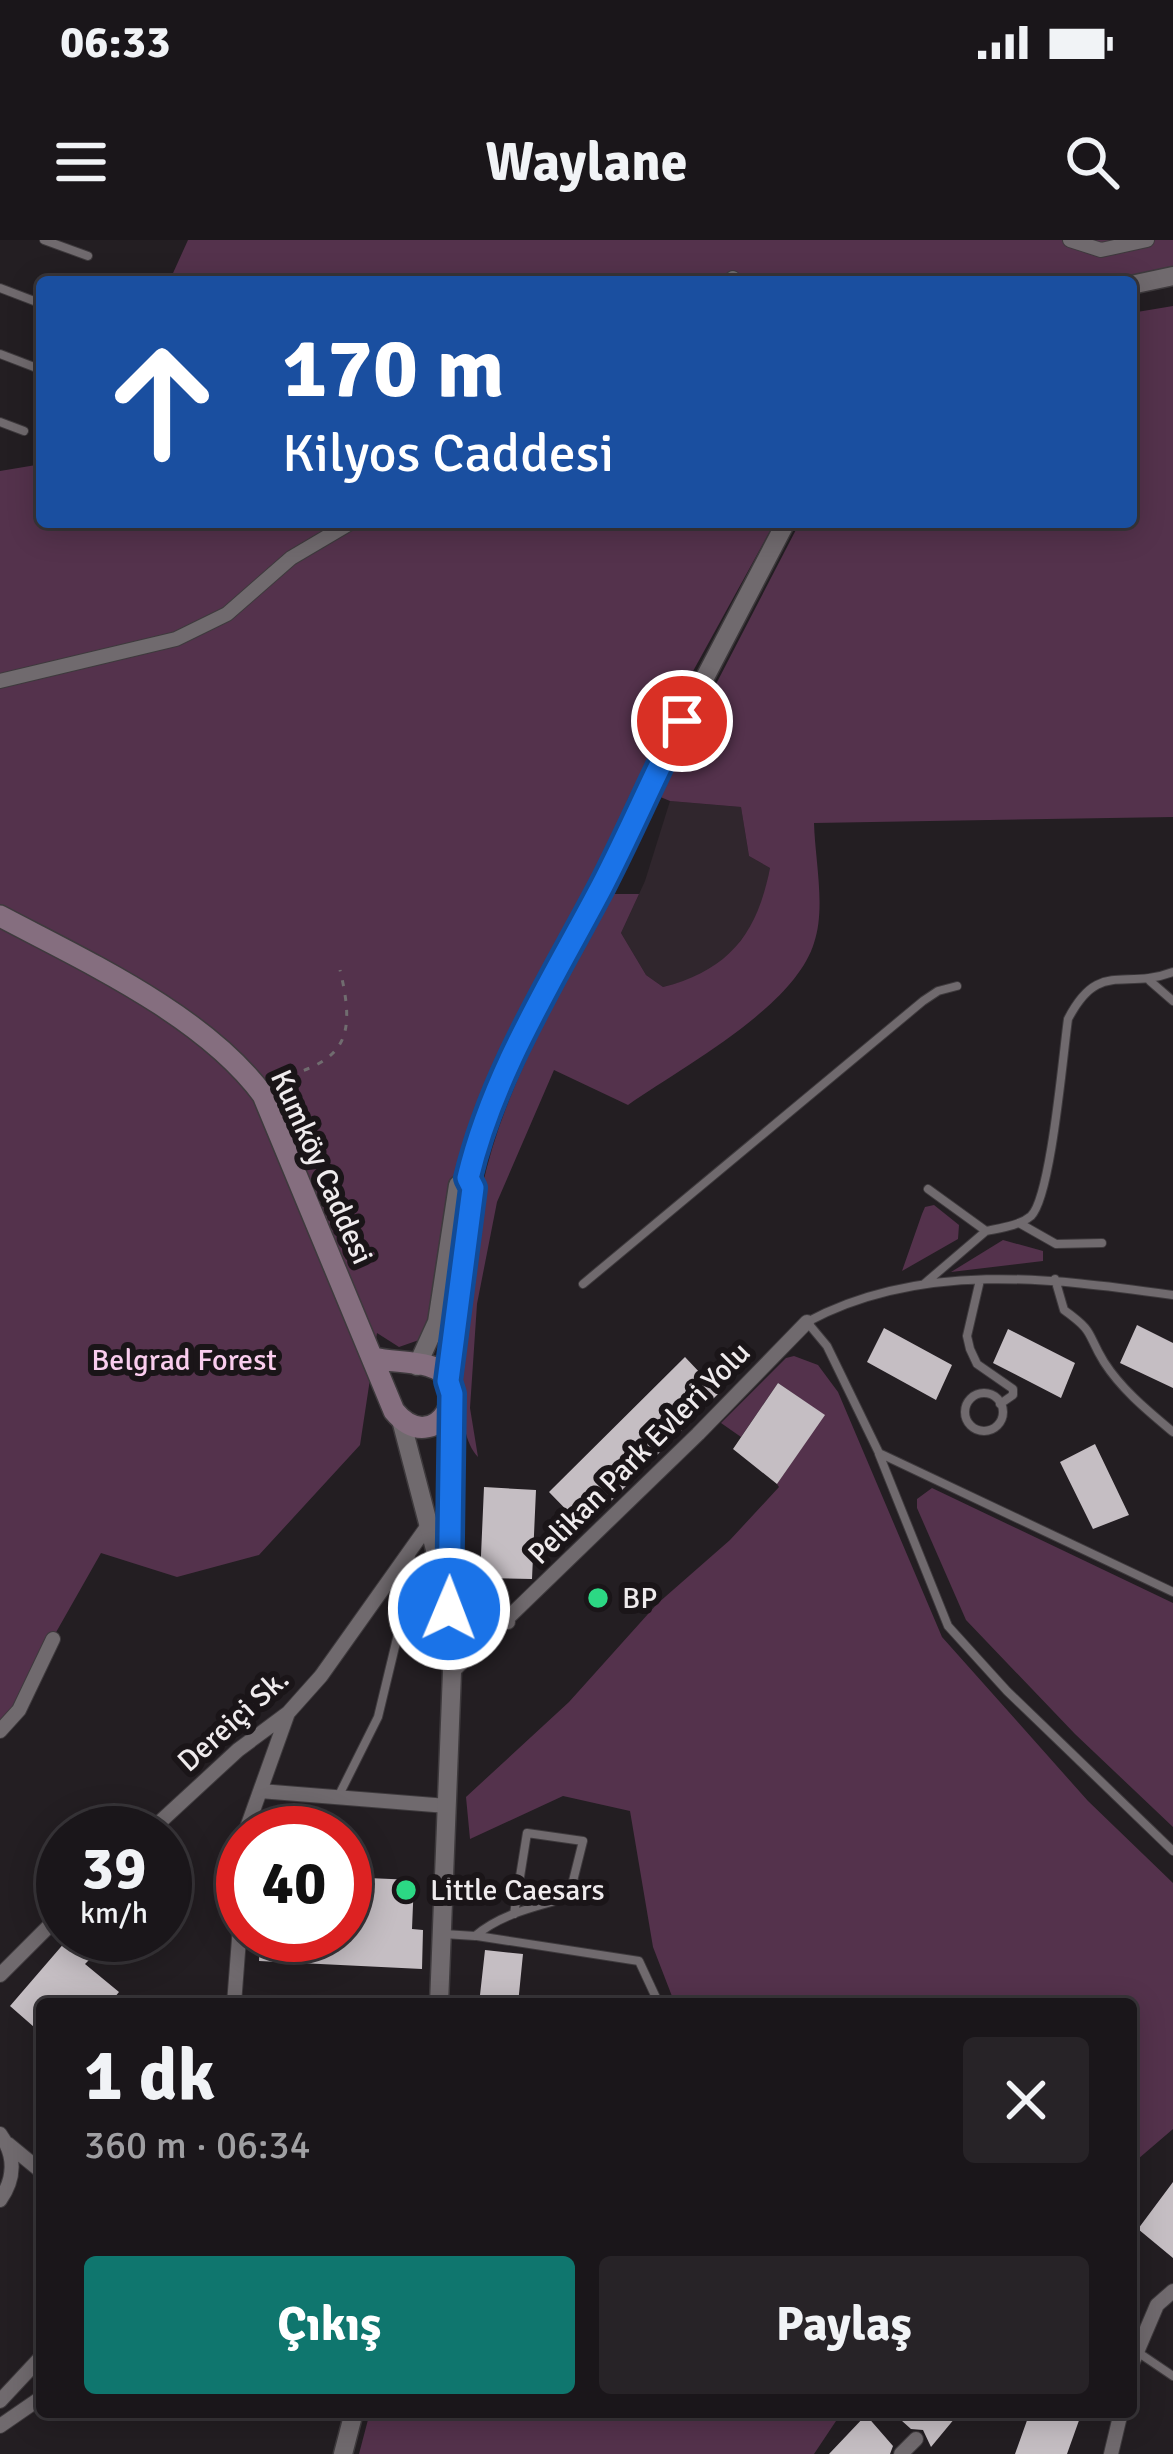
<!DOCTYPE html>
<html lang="tr">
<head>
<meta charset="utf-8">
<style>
	:root { --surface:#1a161a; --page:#272327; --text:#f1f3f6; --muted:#9f9fa2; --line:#383539; --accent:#0f766e }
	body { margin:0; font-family:Signika,sans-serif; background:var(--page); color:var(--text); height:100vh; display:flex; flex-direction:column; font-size:45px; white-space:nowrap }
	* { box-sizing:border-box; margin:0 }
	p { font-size:39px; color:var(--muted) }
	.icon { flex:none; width:66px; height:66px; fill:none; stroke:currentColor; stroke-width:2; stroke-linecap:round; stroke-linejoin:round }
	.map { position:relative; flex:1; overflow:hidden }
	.details { position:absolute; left:36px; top:1758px; width:1101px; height:420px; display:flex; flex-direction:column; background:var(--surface); border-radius:12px; box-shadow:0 6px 30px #0003,0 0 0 3px var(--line) }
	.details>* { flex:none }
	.top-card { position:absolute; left:36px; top:36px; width:1101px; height:252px; border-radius:12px; box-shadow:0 6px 30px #0003,0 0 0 3px var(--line); background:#1a4fa0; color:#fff; overflow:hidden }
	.speed { position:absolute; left:36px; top:1566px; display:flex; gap:24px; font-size:60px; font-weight:700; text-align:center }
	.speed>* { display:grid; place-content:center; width:156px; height:156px; border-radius:50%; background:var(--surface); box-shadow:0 6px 30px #0003,0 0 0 3px var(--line); line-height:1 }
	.speed small { font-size:30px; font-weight:400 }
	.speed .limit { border:18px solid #d22; background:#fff; color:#111 }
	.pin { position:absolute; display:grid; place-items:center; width:102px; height:102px; color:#fff; margin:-51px; border:6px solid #fff; border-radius:50%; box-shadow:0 3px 12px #0007 }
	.me { position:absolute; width:132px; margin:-66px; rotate:1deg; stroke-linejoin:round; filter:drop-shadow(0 0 9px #0008) }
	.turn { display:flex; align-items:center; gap:42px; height:252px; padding:0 48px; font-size:54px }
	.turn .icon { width:156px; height:156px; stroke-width:2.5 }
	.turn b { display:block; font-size:84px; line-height:102px }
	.round { display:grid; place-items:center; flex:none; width:126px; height:126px; border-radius:12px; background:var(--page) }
	.head { display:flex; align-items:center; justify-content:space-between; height:204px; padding:0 48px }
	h1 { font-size:72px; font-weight:700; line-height:90px }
	.primary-button { display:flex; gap:24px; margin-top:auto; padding:24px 48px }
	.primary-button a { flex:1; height:138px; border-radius:12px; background:var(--accent); color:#fff; font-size:48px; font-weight:700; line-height:138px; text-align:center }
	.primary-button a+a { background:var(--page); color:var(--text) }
	.status { display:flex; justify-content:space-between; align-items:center; height:84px; padding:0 60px; background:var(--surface); direction:ltr }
	.status svg { height:33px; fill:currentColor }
	header { display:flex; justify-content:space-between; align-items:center; height:156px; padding:0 48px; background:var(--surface); font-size:54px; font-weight:700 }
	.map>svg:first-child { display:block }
	.built { fill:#30262d }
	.green { fill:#54324c }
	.building { fill:#c5bec3 }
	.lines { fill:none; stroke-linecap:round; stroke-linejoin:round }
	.service-casing { stroke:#3e3a3d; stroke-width:10 }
	.minor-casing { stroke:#3e3a3d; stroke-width:16 }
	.tertiary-casing { stroke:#3e3a3d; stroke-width:21 }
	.secondary-casing { stroke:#3e3a3d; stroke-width:24 }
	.path { stroke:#706c6f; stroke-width:3; stroke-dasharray:6 9; stroke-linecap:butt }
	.service { stroke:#706a6e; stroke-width:8 }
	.minor { stroke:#706a6e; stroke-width:14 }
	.tertiary { stroke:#706a6e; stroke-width:18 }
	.secondary { stroke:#856e7f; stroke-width:21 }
	.route-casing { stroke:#114b97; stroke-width:30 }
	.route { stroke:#1a73e8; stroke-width:21 }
	.poi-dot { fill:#2cd884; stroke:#1a1518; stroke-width:4.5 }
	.labels { text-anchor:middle; stroke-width:12; stroke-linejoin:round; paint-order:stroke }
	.street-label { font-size:30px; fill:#efebed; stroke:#1a1518 }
	.park-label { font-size:30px; fill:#facdee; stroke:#1a1518 }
	.poi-label { font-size:30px; fill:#efebed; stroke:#1a1518; text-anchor:start }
</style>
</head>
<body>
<div class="status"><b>06:33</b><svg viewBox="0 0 49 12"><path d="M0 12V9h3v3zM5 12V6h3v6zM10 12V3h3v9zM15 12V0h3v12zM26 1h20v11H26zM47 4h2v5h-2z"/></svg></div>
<header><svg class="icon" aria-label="menu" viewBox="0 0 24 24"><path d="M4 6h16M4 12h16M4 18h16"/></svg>Waylane<svg class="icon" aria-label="search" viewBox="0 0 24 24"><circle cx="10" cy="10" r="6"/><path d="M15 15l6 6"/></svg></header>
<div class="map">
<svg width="1173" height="2214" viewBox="0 0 1173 2214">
	<rect width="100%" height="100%" fill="#231e22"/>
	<path class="built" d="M670,561L741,567L749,616L770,628L764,658L750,688L726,720L693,739L663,747L646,735L621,693L645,641Z"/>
	<path class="green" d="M188,0H1173V28L1110,42H169Z
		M1173,66V577L814,583C815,620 826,668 814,703C794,768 682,827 628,865L554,830L497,962L477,1064L470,1168L478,1217C459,1197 462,1156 463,1129C464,1041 474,950 506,868C534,794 576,724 612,654H639L621,693L646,735L663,747C729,730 757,694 770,628L749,616L741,567L670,561L658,556L800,282H1131V73Z
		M42,224V282H775L692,433L628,559L613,609L535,745L493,830L470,882L454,937L433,1074L419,1100L399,1107L377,1093L360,1205L259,1315L177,1337L101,1313L0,1491V231Z
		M934,965L959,985L958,999L902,1031L922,974L925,967Z
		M1003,1000L1043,1011V1021L951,1032Z
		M794,1116L818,1125L838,1152L942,1397L1088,1561L1173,1643V1889L1131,1925V1764H675L653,1707L630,1571L563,1556L470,1599L466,1557L569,1462L657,1364L730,1300L779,1247L777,1244L824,1175L778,1143L741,1197L721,1183L786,1118Z
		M932,1248L1173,1363V1587L1075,1494L966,1380L917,1268V1259Z
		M370,2172H503L539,2181L541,2172H842L814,2214H359Z"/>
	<path class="building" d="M1137,1085L1173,1103V1148L1120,1123Z
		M884,1088L952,1125L936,1160L867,1122Z
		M1008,1089L1075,1123L1061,1158L993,1123Z
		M685,1117L719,1153L584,1288L549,1252Z
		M778,1143L825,1175L777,1244L733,1209Z
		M1095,1204L1129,1275L1093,1289L1060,1222Z
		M484,1247L536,1250L532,1339L480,1338Z
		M345,1637L414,1640L412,1689L423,1690L422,1729L259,1721L260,1695H345Z
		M66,1701L89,1720L85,1724L119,1752L109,1764H42V1794L10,1766Z
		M485,1710L523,1714L518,1764H479Z
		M1173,1942V2018L1138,1989Z
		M892,2172H960L931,2207L923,2190L911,2189Z
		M1030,2172H1082L1067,2214H1015Z
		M866,2175L893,2206L890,2214H829Z"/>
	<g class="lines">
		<g class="service-casing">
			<path id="service" d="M44,0L88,16
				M0,48L42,64
				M0,114L42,130
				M0,182L24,191
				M1150,741L1173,761
				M928,949L986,991C1000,988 1019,986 1031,976C1051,957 1063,814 1068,779C1099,719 1123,751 1173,732
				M1019,983L1056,1004L1102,1003
				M1055,1039L1064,1070C1096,1093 1086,1093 1104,1122C1122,1150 1148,1171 1173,1192
				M980,1040L967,1096L970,1109L977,1124L1013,1149V1155L1000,1164
				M583,1044L923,761L938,751L957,746
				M924,1044L986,991
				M1173,1055C1051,1038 920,1021 807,1082L827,1106L879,1213L1173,1352
				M965 1172a19 19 0 1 1 38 0a19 19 0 1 1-38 0Z
				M879,1214L948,1386L1007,1451L1173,1611
				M338,1557L378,1477L399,1390L411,1315
				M444,1694L475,1696C502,1673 536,1667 569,1657L583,1601L527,1593L514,1674
				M477,1696L639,1721L659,1764
				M1136,2111L1173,2136"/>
		</g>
		<g class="minor-casing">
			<path id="minor" d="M1070,0L1101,10L1147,0
				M727,42L733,38
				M0,441L176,399L227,374L291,318L352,282
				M449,1365L485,1382H508
				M452,1432L698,1194L807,1082
				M0,1491L19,1470L53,1399
				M260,1551L447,1566
				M148,1593L238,1510L288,1473L321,1436L429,1284
				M245,1593L288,1473
				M0,1735L63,1672
				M234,1764L243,1647
				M0,1894C16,1915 15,1939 0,1960
				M8,1904L42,1932
				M1131,2126L1157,2065L1173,2051
				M0,2161L42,2116
				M0,2186L42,2157
				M901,2214L916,2199
				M1111,2214L1121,2172"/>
		</g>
		<g class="tertiary-casing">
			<path id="tertiary" d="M1131,45L1173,36
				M417,1126L437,1082L458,945L468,938L480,889L534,772L603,645L662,520L786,282
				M449,1141L473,948L468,938
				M401,1180L444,1344
				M439,1764L452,1432L449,1365L451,1168
				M343,2214L354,2172"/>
		</g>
		<g class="secondary-casing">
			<path id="secondary" d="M0,676C87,722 205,776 263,855L394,1171C436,1222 480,1139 429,1126C412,1121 391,1122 373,1118"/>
		</g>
		<path class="path" d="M275,839C344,822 357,800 340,730"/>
		<use href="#service" class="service"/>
		<use href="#minor" class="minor"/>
		<use href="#tertiary" class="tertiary"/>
		<use href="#secondary" class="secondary"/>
	</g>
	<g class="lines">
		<g class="route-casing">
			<path id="route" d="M449,1369L452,1154L448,1141L473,948L468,938C493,833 552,741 602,646C630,592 654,535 682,481"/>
		</g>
		<use href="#route" class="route"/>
	</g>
	<g class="poi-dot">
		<circle cx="598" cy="1358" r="12"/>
		<circle cx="406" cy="1650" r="12"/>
	</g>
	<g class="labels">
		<g class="street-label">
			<text transform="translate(322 927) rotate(66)" y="10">Kumköy Caddesi</text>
			<text transform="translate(639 1213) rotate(-45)" y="10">Pelikan Park Evleri Yolu</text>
			<text transform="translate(233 1480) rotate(-42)" y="10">Dereiçi Sk.</text>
		</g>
		<g class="park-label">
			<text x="184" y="1130">Belgrad Forest</text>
		</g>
		<g class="poi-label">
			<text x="622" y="1368">BP</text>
			<text x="430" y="1660">Little Caesars</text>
		</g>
	</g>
</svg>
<div class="speed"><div>39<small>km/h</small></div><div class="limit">40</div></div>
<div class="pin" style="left:682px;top:481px;background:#d93025"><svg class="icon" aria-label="arrive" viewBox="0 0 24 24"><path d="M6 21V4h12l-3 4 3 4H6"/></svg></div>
<svg class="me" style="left:449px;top:1369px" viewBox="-20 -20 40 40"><circle r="17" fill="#1a73e8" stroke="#fff" stroke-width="3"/><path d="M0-11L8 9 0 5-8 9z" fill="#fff"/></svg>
<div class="top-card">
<div class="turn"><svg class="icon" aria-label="ahead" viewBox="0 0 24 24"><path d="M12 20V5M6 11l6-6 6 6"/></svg><div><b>170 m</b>Kilyos Caddesi</div></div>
</div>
<section class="details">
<div class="head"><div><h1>1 dk</h1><p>360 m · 06:34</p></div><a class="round"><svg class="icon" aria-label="close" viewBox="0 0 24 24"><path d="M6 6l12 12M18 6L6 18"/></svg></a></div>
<div class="primary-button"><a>Çıkış</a><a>Paylaş</a></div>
</section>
</div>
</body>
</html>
